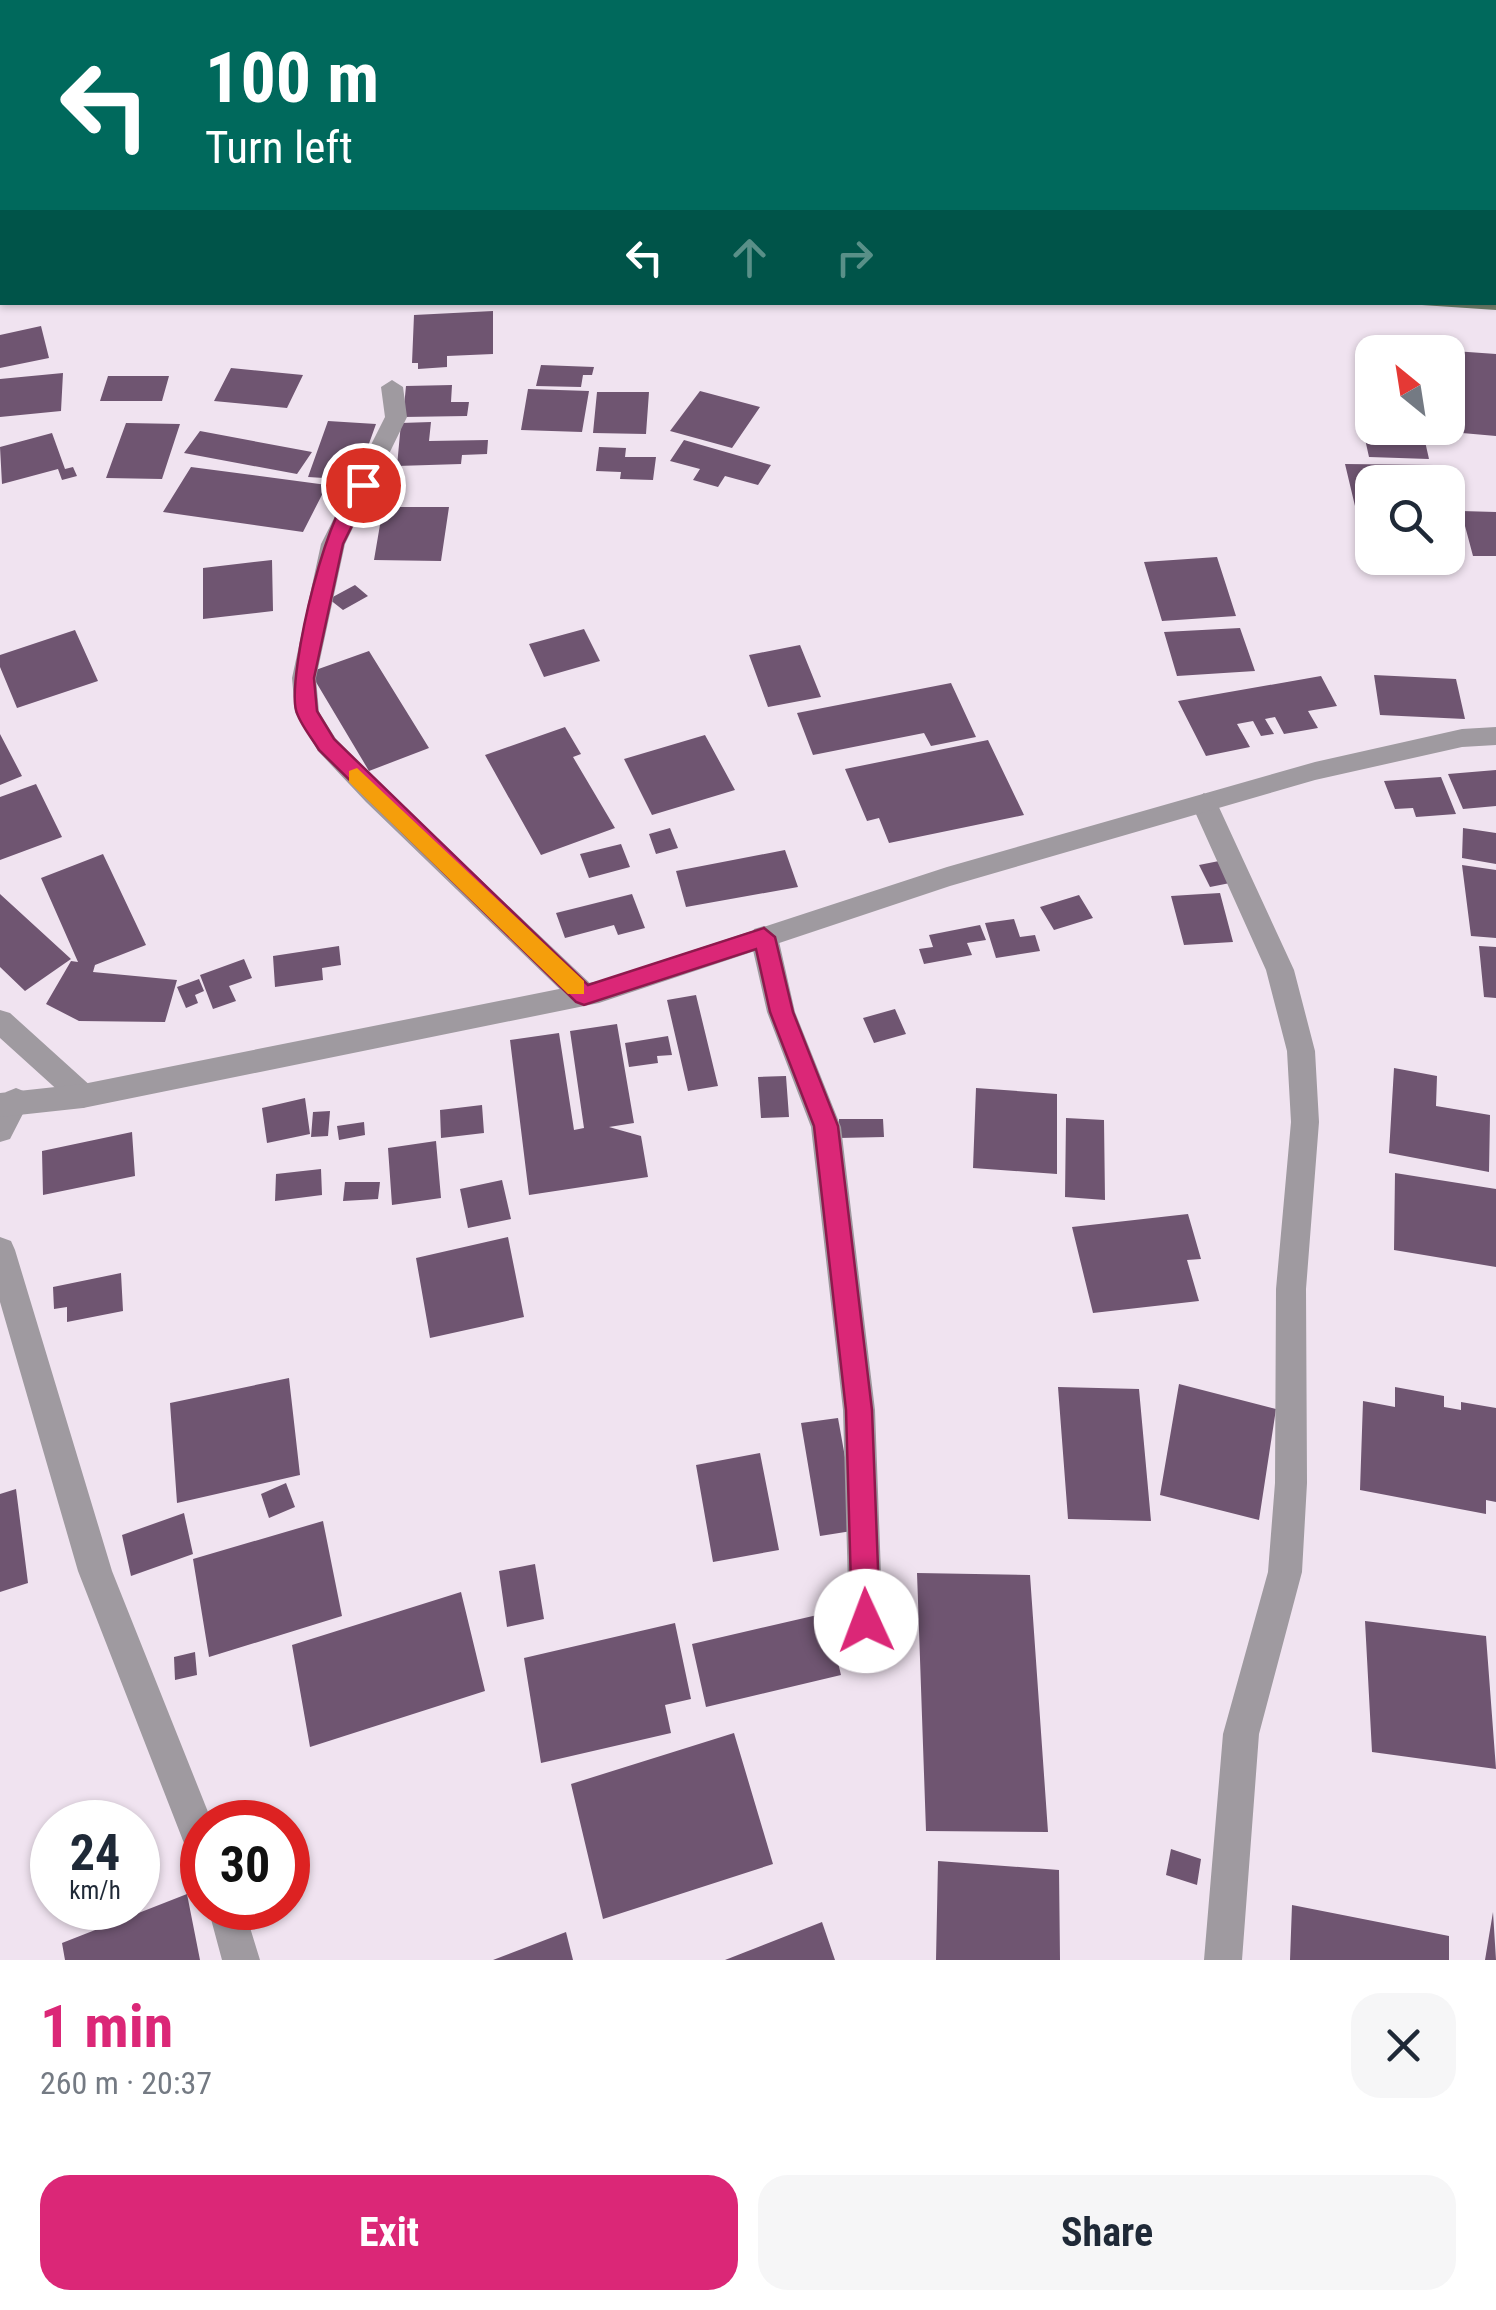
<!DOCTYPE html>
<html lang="en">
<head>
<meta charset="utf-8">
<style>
	:root { --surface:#fff; --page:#f6f6f7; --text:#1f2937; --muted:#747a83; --accent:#db2777 }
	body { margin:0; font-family:"Roboto Condensed",sans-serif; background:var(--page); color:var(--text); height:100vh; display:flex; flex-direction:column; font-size:38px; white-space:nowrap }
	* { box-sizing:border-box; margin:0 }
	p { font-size:32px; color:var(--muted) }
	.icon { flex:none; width:55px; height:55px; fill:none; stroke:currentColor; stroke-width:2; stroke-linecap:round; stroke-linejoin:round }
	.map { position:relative; height:1960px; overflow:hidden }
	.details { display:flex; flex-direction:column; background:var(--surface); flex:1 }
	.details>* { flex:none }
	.hud { position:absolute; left:0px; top:0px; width:1498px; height:305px; box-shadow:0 2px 8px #0004; background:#00695c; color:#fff; overflow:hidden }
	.needle { width:65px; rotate:330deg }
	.fabs { position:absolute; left:1355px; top:335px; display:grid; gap:20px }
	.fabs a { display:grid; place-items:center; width:110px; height:110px; border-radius:20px; background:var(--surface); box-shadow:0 2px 8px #0004; font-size:50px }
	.speed { position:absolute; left:30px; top:1800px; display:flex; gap:20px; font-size:50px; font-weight:700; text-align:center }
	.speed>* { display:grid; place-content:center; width:130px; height:130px; border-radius:50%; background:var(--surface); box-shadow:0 2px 8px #0004; line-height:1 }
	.speed small { font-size:25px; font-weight:400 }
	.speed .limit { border:15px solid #d22; background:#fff; color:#111 }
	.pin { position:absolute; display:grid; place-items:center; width:85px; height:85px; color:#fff; margin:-42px; border:5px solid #fff; border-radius:50%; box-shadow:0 2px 10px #0007 }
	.me { position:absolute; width:110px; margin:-55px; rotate:358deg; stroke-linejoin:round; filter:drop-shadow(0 0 8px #0008) }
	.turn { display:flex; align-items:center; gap:35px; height:210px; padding:0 40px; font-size:45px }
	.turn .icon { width:130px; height:130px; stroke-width:2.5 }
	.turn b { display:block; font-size:70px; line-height:85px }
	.lanes { display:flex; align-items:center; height:95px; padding:0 40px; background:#0003; justify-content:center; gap:50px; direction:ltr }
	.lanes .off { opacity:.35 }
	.round { display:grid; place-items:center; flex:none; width:105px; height:105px; border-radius:30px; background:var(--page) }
	.headline { display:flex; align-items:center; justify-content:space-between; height:170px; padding:0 40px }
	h1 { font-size:60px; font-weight:700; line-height:75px; color:var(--accent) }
	.primary-button { display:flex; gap:20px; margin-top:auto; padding:20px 40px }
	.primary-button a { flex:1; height:115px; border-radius:30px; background:var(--accent); color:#fff; font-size:40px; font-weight:700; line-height:115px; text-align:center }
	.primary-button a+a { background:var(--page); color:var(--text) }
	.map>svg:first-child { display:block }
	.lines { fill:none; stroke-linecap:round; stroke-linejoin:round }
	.stream { fill:#71816c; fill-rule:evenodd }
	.building { fill:#6f5571 }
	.minor { fill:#9f9aa0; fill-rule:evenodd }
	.tertiary { fill:#9f9aa0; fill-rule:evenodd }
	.route { fill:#db2777; stroke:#8e194d; stroke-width:2.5 }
	.slow { fill:#f59e0b }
</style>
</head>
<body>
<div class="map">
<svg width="1496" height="1960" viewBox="0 0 1496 1960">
	<rect width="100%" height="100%" fill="#f0e3f0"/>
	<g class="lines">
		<path class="stream" d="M1417,302L1496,304V310L1422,305Z"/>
	</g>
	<path class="building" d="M493,311V354L447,356V367L418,369V363H412L414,315Z
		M41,326L49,358L0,368V335Z
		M1454,351L1496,354V436L1462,433Z
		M541,365L594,367L592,375H583L581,387L536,386Z
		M231,368L303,375L287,408L214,401Z
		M63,373L61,411L0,417V379Z
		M108,376H169L162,401H100Z
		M452,385L451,402H469L467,416L403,417L406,386Z
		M528,389L589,391L582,432L521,430Z
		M700,391L760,407L732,448L670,431Z
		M597,392H649L646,434L593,433Z
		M1359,412H1372V428H1422L1429,459L1369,457Z
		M328,421L376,424L356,480L308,477Z
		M431,422L429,441L488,440L487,454L462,455L461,464L397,466L401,423Z
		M126,423L180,424L162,479L106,478Z
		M200,431L312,452L297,474L184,453Z
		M52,433L65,469L73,467L77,476L62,480L58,469L2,484L0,447Z
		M684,440L771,465L758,485L725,476L718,487L693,480L700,469L670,461Z
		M599,447L626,448L625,457H656L653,480L620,479L621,472L596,471Z
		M1345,464L1434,465L1439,482H1372V506H1355Z
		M191,467L327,485L303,532L163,512Z
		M383,507H449L441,561L374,560Z
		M1461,511L1496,512V556H1473Z
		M1217,557L1236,616L1162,621L1144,562Z
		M272,560L273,611L203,619V568Z
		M355,585L368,596L343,610L329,599Z
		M1240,628L1255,671L1177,676L1164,632Z
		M584,629L600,661L544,677L529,644Z
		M75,630L98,681L17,708L0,667V655Z
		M800,645L821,697L768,707L749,655Z
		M369,651L429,748L369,771L310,672Z
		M1374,675L1456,679L1465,719L1380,715Z
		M1321,676L1337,706L1308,711L1318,728L1284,734L1275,717L1265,719L1274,734L1261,736L1253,721L1237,724L1250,747L1206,756L1178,701Z
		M951,683L976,737L931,746L924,733L813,755L797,713Z
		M565,727L581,754L573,757L615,828L541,855L485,755Z
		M0,734L22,776L0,785Z
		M705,735L735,790L652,815L624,759Z
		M988,740L1024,815L889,843L879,818L867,821L845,769Z
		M1496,770V806L1463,809L1448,774Z
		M1441,777L1456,814L1416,817L1413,808L1395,809L1384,781Z
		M36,784L62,837L0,860V797Z
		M670,828L678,848L656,854L649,834Z
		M1463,828L1496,833V864L1462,858Z
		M621,844L630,867L589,878L580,854Z
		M785,850L798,887L686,907L676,871Z
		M103,854L146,945L95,965L93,972L177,980L165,1022L79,1021L46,1004L71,961L78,962L41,878Z
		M1219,861L1230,883L1210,887L1199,865Z
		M1462,865L1496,870V938L1471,936Z
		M1220,893L1233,942L1184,945L1171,896Z
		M0,894L71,959L25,991L0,967Z
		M632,894L645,928L618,935L614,925L565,938L556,913Z
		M1079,895L1093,918L1054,930L1040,907Z
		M1014,919L1020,937L1035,935L1040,951L996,958L985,923Z
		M980,925L986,940L967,943L972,955L924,964L919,949L933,947L929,935Z
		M339,946L341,965L322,968L323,980L275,987L273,956Z
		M1479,946L1496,947V998L1484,997Z
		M244,959L252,978L229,986L236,1001L213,1009L200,975Z
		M199,979L204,991L195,995L198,1003L186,1008L177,987Z
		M696,995L718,1086L688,1091L667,1000Z
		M895,1009L906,1034L874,1043L863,1018Z
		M617,1024L634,1123L609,1127L641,1136L648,1177L529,1195L510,1040L559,1033L574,1130L584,1128L570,1031Z
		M668,1036L672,1055L657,1056L658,1063L629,1067L625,1043Z
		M1394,1068L1437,1076L1436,1106L1490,1115L1489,1172L1389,1153Z
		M786,1076L789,1117L761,1118L758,1077Z
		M976,1088L1057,1094V1174L973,1168Z
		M305,1098L310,1134L267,1143L262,1108Z
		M482,1105L484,1133L441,1138L440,1110Z
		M330,1111L328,1136L311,1137L313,1112Z
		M1066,1118L1104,1120L1105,1200L1065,1197Z
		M839,1119H883L884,1137L839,1138Z
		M364,1122L365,1135L339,1140L337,1126Z
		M132,1132L135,1176L43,1195L42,1151Z
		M436,1141L441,1198L392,1205L388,1148Z
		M321,1169L322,1195L275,1201L276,1174Z
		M1395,1173L1496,1189V1267L1394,1250Z
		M502,1180L511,1219L468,1228L460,1189Z
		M345,1182H380L378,1199L343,1201Z
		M1188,1214L1201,1259L1187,1260L1199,1301L1093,1313L1072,1227Z
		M508,1237L524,1317L430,1338L416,1258Z
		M121,1273L123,1311L67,1322V1307L54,1309L53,1287Z
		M289,1378L300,1475L177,1503L170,1403Z
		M1179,1384L1276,1409L1259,1520L1160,1495Z
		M1058,1387L1139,1389L1151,1521L1068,1519Z
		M1395,1387L1444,1396V1407L1461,1410V1402L1496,1408V1502L1486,1500V1514L1360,1490L1363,1401L1395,1407Z
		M838,1418L858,1530L820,1536L801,1423Z
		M760,1453L779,1550L713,1562L696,1465Z
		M286,1483L295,1507L269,1518L261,1494Z
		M16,1489L28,1583L0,1592V1494Z
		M184,1513L193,1554L131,1576L122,1535Z
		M323,1521L342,1616L209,1657L193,1559Z
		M535,1564L544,1619L507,1627L499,1571Z
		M917,1573L1030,1575L1048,1832L926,1831Z
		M461,1592L485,1691L310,1747L292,1645Z
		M826,1613L841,1675L706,1707L692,1644Z
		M1365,1621L1486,1636L1496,1769L1372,1752Z
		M675,1623L691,1699L665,1705L671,1733L541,1763L524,1658Z
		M195,1652L197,1675L175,1680L174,1657Z
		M734,1733L773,1864L603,1919L571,1784Z
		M1171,1849L1201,1859L1197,1885L1166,1875Z
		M938,1861L1059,1870L1060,1960H936Z
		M187,1894L200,1960H65L62,1943Z
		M1292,1905L1449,1936V1960H1290Z
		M1493,1912L1496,1960H1485Z
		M822,1922L835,1960H725Z
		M566,1932L573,1960H493Z"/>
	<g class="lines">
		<path class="minor" d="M1495,205H1496V217H1495Z
			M2,220V232L0,233V221Z
			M392,380L403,387L407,417L345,544L316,678L319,712L336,739L384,788L594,987L598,995L594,1003H574L366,802L318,751L295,712L292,678L321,544L385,417L381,387Z
			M1204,793L1217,803L1294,970L1315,1051L1319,1122L1306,1289L1307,1483L1302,1572L1259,1734L1242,1960H1204L1223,1734L1268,1572L1275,1483L1276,1289L1291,1122L1287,1051L1266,970L1191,803Z
			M764,926L774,929L778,937L795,1012L841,1127L875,1410L884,1656L879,1668L867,1673L855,1668L850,1656L843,1410L811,1127L767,1012L750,937L754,929Z
			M0,1010L10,1013L93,1088L97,1096L93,1104L83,1108L73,1104L0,1038Z
			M16,1088L26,1092L30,1100L10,1139L0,1142V1102L6,1092Z
			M0,1237L11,1241L15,1250L112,1571L212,1822H202V1861L189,1856L78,1571L0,1302Z
			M208,1908H244L260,1960H222Z"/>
		<path class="tertiary" d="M1496,727V745L1462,747L1315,780L950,886L599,1003L83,1108L0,1117V1093L83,1084L599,981L947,867L1315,762L1462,729Z"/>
	</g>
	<path class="route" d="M363,479L372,485L343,544L314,678L317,711L334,739L588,985L764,928L775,937L793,1012L838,1126L872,1410L880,1621L876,1631L866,1635L856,1631L852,1621L846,1410L814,1126L770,1012L756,949L584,1005L576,1002L319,750C312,738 299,723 296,710C287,675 329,491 363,479Z"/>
	<path class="slow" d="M357,768L584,981V994H568L349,782V771Z"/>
</svg>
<div class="fabs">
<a><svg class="needle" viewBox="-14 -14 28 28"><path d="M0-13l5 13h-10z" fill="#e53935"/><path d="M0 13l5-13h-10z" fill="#747a83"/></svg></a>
<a><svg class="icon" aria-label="search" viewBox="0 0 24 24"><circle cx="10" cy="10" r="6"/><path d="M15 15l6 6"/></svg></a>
</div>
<div class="speed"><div>24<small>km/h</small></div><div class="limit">30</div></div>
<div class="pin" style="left:363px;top:485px;background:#d93025"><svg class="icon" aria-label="arrive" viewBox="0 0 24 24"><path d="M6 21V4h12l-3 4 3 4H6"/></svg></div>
<svg class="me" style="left:866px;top:1621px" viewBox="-20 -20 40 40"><circle r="19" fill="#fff"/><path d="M0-13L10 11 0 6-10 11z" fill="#db2777"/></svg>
<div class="hud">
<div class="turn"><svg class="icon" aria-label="left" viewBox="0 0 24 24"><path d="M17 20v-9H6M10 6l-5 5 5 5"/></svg><div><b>100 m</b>Turn left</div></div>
<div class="lanes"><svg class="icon" aria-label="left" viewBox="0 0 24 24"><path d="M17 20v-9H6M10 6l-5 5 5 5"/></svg><svg class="icon off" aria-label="ahead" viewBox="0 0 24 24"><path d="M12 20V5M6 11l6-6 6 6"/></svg><svg class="icon off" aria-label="right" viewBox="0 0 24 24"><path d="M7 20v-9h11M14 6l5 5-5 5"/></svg></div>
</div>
</div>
<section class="details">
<div class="headline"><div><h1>1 min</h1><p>260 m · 20:37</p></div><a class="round"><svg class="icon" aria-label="close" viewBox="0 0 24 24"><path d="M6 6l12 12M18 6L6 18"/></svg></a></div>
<div class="primary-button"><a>Exit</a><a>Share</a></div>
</section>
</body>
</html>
